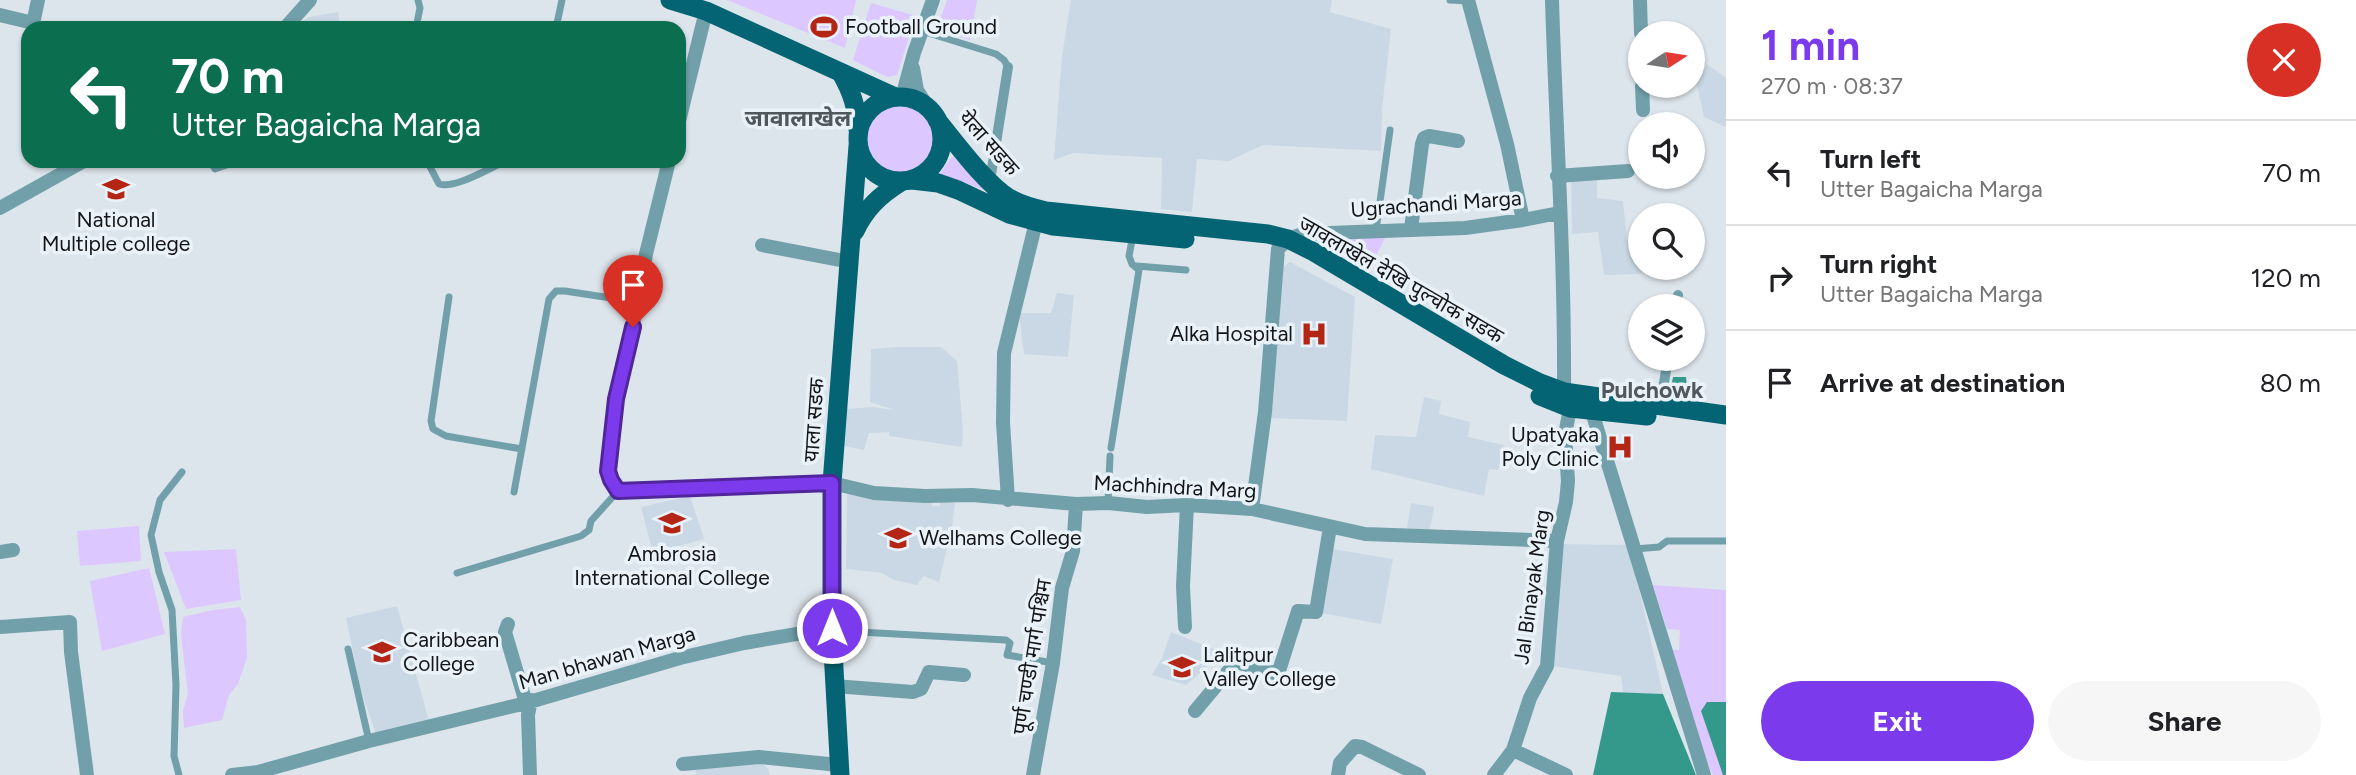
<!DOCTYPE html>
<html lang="en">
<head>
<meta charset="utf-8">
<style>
	:root { --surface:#fff; --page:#f6f6f6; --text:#202124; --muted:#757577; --line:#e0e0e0; --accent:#7c3aed }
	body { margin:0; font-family:Figtree,"Noto Sans Devanagari",sans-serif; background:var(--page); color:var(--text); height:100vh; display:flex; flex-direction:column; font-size:26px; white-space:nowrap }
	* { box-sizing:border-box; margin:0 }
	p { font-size:23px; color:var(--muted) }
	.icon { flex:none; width:38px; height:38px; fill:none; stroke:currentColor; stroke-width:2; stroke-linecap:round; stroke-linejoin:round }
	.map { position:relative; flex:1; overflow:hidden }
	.sheet { display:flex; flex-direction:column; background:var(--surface); width:630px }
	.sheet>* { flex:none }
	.banner { position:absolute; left:21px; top:21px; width:665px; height:147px; border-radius:21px; box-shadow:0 2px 5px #0004; background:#0b6e4f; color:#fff; overflow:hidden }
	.needle { width:46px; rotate:78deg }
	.controls { position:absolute; left:1628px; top:21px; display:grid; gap:14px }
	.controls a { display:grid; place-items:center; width:77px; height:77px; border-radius:50%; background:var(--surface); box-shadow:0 2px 5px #0004; font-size:35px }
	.pin { position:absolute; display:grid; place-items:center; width:60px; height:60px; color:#fff; margin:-72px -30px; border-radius:50% 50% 50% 0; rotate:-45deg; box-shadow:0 0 7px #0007 }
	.pin .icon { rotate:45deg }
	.me { position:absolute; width:77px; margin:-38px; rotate:0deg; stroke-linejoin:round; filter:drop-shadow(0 0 5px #0008) }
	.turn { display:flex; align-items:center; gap:24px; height:147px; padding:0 35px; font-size:32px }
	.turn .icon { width:91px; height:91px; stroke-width:2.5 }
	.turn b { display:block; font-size:49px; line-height:60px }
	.round { display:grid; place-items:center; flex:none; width:74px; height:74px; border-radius:37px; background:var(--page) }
	.overview { display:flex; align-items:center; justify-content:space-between; height:119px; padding:0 35px }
	h1 { font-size:42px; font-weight:700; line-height:52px; color:var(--accent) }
	.cta { display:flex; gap:14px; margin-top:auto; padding:14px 35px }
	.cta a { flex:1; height:80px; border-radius:42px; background:var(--accent); color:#fff; font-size:28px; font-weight:700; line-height:80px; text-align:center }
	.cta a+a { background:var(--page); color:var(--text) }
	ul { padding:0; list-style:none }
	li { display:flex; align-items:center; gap:21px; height:105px; padding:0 35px; border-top:2px solid var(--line) }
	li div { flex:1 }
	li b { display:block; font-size:26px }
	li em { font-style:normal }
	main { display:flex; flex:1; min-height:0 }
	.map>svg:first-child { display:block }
	.built { fill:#c9d8e4 }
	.green { fill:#dcc7fe }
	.water { fill:#34988b }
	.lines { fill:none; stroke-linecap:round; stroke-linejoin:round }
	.service { stroke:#71a0aa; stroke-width:7 }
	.pedestrian { stroke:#71a0aa; stroke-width:10 }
	.minor { stroke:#71a0aa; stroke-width:14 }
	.primary { stroke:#056473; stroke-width:19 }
	.route-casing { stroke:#51269a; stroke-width:18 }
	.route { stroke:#7c3aed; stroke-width:12 }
	.labels { text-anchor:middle; stroke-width:7; stroke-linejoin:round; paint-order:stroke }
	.poi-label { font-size:21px; fill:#131518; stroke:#eaf2f9; text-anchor:start }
	.street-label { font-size:21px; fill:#131518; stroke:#eaf2f9 }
	.neighbourhood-label { font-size:23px; font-weight:bold; fill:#50575d; stroke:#eaf2f9 }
</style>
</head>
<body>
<main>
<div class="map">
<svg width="1726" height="775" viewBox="0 0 1726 775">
	<rect width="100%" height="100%" fill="#dde5ec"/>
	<path class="built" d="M1071,0H1332L1330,12L1391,29L1382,110L1381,151L1263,145L1229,161L1197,159L1192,212L1161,209L1162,158L1073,153L1054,160L1062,56Z
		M338,12L341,28H291L309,17Z
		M1707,64L1726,78V127L1704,117L1697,85Z
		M1597,176V198L1623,201L1627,240L1640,241L1641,274L1604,275L1598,232L1572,234L1571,180Z
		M1290,262L1355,297L1347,421L1268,418L1283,267Z
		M1057,293L1074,295L1068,357L1024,354L1019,313H1051Z
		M899,347H941L957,361L963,430L962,447L889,436V432L869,433L864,450L839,445L845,409L873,407L895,410L870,402L871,349Z
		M1424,397L1441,401L1439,414L1470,422L1468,437L1504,445L1498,470L1489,469L1484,496L1371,469L1375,435L1416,437Z
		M847,494L932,501V506H940V501L955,503L952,527L939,582L924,576L917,585L894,580L882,573L846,569Z
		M690,496L704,539L653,553L641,507Z
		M1411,503L1434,507L1429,533L1407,528Z
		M1557,544L1629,545L1663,694L1623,693L1621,676L1552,666Z
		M1333,549L1393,559L1381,624L1322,613Z
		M397,606L429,721L376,735L360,686L346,618Z
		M1171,632L1223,653L1186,685L1152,675L1162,658Z
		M761,762L768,769L770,775H696L695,767Z"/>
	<path class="green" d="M727,0H856L845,48Z
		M947,0H977L970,40L937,29Z
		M871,3L916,16L897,75L887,77L853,60Z
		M865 139a35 35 0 1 1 70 0a35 35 0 1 1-70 0Z
		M954,156L984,190L940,174L950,159Z
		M1386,236L1374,260L1333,238Z
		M139,526L141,561L80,566L77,531Z
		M236,549L241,600L186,609L164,552Z
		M149,568L165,634L102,651L90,581Z
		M1653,585L1726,590V775H1713L1709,766L1686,701L1671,650H1679L1680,630L1667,629Z
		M240,607L246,620L247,658L238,684L229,695L222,720L184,728L183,711L188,694L181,635L183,617L213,610Z"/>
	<path class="water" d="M1673,377H1686L1688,399L1669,398Z
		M1611,692L1663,694L1696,775H1593Z
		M1707,702H1726V775H1723L1701,711Z"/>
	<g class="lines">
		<path class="service" d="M1450,0L1468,1
			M416,28L420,8L418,0
			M556,28L562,0
			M922,31L996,54L1004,60L1008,67
			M210,161L215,169L238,161
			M427,161L439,184C456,189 489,168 506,161
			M1376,230L1390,130
			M1137,266L1186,270
			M449,297L431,421L433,429L446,436L522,449
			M1111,448L1139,270L1132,264L1129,256L1133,235
			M514,492L549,299L556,291H565L637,302
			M1108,503L1110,456
			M1635,549L1659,547L1667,541H1726
			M457,573L581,536L589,530L591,521L618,491
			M833,633L859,632L1006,640L1010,643L1007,655L1053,663
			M348,649L369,741
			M179,775L174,756L176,685L172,610L159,572L151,535L160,500L182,472"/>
		<path class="pedestrian" d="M990,181L1008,67
			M1676,306L1678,295
			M1660,406L1668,359"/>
		<path class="minor" d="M1468,0L1507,144L1523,220
			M1552,0C1556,131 1565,261 1564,392
			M1640,0L1641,33
			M0,15L29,22L34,19L38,0
			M285,28L310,0
			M913,68L917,90L928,108
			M1642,86L1643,110
			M902,97L914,53L933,0
			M679,121L706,11
			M669,161L646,254L638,302L616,399L608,471L611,480L618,491L832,483L874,493L925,496L972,495L1076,504L1108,503L1147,507L1187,505L1252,509L1365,534L1557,541
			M1557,176L1628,171
			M0,208L84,161
			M1411,229L1422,144L1424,138L1429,136L1458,141
			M762,245L850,262
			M1592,412L1704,775
			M1008,500L1003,423L1004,353L1036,222
			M1252,509L1265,412L1278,249L1288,239L1302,234L1465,228L1523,220L1559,213
			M0,552L13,550
			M508,624L505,632L526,703
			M0,627L70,622L71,652L87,775
			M1185,627L1183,586L1187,505
			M834,686L913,692L921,689L929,672L964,675
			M1195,711L1236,662L1278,674L1298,611L1316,612L1330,527
			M683,764L759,757L839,765
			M232,775L258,772L369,741L526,703L680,658L744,643L832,628
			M530,775L528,715L531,700
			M1033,775L1053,663L1062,588L1073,551L1076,504
			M1338,775L1340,763L1355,746L1362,747L1419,775
			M1494,775L1513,750
			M1566,775L1513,750L1530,698L1547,666L1557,541L1566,502L1568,481L1565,435L1570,408"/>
		<path class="primary" d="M670,0L706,11L895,97
			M841,73C852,92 857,108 858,130
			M858 139a42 42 0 1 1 84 0a42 42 0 1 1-84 0Z
			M937,120C956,143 985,183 1009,198C1021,205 1033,208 1046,211L1268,234L1288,239L1314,252L1504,365L1540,383L1564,392L1726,415
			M912,180L938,183L958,190L1009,214L1053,226L1185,239
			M855,231C865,209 880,195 901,182
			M1540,396L1570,408L1647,416
			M840,775L832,633V483L858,146"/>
	</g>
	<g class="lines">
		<g class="route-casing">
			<path id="route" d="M633,327L616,399L608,471L611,480L618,491L832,483V628"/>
		</g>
		<use href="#route" class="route"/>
	</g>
	<defs>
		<g id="stadium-bare" transform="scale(2.1)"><path d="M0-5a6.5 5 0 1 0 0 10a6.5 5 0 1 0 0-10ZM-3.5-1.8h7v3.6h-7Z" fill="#b32515" stroke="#eaf2f9" stroke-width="2.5" paint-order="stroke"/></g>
		<g id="university-bare" transform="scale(2.1)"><path d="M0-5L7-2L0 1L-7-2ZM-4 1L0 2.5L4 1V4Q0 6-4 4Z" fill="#b32515" stroke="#eaf2f9" stroke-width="2.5" paint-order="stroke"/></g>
		<g id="hospital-bare" transform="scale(2.1)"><path d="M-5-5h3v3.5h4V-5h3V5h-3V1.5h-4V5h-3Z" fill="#b32515" stroke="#eaf2f9" stroke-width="2.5" paint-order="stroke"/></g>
	</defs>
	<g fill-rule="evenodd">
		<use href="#stadium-bare" x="824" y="27"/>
		<use href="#university-bare" x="116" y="189"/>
		<use href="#hospital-bare" x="1314" y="334"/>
		<use href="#hospital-bare" x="1620" y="447"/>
		<use href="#university-bare" x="672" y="523"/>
		<use href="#university-bare" x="898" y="538"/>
		<use href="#university-bare" x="382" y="652"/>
		<use href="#university-bare" x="1182" y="667"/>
	</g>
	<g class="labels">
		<g class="poi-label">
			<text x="845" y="34">Football Ground</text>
			<text x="116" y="227" text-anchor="middle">National<tspan x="116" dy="24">Multiple college</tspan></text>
			<text x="1293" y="341" text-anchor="end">Alka Hospital</text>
			<text x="1599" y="442" text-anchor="end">Upatyaka<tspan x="1599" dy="24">Poly Clinic</tspan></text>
			<text x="919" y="545">Welhams College</text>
			<text x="672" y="561" text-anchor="middle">Ambrosia<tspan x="672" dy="24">International College</tspan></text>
			<text x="403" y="647">Caribbean<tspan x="403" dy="24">College</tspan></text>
			<text x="1203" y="662">Lalitpur<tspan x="1203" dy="24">Valley College</tspan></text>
		</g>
		<g class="street-label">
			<text transform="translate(989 143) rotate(48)" y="7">येला सडक</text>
			<text transform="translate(1436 204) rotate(-4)" y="7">Ugrachandi Marga</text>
			<text transform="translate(1401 280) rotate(30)" y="7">जावलाखेल देखि पुल्चोक सडक</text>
			<text transform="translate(814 420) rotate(-86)" y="7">याला सडक</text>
			<text transform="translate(1175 487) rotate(3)" y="7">Machhindra Marg</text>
			<text transform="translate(1532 587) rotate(-82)" y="7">Jal Binayak Marg</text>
			<text transform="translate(1032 657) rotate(-81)" y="7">पूर्ण चण्डी मार्ग पश्चिम</text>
			<text transform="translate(607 658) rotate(-16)" y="7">Man bhawan Marga</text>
		</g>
		<g class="neighbourhood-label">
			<text x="798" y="126">जावालाखेल</text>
			<text x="1652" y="398">Pulchowk</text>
		</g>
	</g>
</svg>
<div class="controls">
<a><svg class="needle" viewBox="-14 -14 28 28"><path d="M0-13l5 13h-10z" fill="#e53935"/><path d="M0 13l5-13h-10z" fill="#757577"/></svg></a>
<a><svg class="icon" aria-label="sound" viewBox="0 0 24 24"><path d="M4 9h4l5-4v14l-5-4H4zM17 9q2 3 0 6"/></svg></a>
<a><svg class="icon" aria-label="search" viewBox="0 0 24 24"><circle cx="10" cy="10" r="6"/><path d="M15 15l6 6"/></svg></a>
<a><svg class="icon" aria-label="layers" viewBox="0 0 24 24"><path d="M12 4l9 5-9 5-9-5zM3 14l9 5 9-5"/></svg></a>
</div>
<div class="pin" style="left:633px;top:327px;background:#d93025"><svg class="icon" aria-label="arrive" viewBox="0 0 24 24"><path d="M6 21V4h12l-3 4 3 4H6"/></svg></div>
<svg class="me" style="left:832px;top:628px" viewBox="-20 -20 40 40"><circle r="17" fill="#7c3aed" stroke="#fff" stroke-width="3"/><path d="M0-11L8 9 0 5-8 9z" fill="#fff"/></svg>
<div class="banner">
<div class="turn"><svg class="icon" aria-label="left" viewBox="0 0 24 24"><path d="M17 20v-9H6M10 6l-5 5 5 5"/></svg><div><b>70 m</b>Utter Bagaicha Marga</div></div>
</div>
</div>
<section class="sheet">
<div class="overview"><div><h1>1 min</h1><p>270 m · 08:37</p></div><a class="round" style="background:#d93025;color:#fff"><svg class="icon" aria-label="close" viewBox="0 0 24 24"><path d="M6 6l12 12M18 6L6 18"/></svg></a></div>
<ul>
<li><svg class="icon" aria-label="left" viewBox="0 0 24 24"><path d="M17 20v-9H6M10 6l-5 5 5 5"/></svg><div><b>Turn left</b><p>Utter Bagaicha Marga</p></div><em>70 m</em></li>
<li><svg class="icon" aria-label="right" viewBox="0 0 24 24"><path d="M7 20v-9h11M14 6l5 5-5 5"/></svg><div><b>Turn right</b><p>Utter Bagaicha Marga</p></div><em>120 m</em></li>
<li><svg class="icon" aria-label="arrive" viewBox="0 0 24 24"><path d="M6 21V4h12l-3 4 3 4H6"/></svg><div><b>Arrive at destination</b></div><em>80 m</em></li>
</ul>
<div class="cta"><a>Exit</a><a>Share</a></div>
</section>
</main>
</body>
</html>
